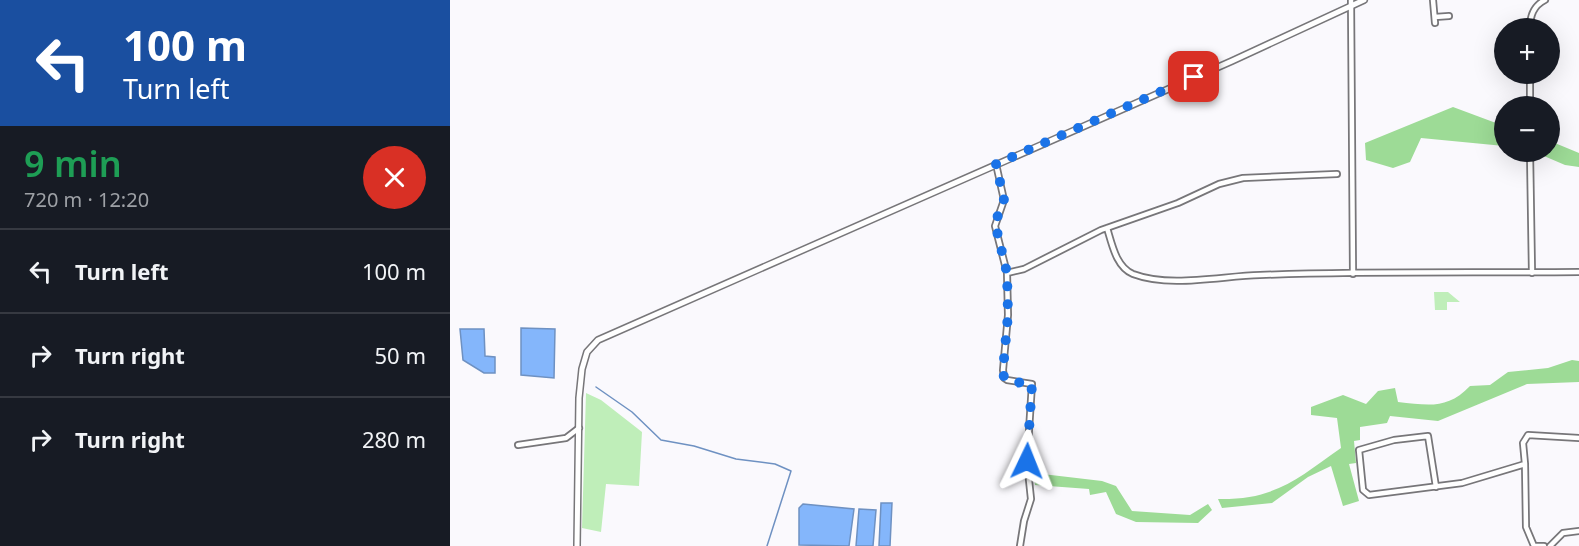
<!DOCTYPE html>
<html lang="en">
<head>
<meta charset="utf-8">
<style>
	:root { --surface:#171b24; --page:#242831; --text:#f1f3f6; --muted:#9ea1a6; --line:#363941 }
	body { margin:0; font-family:"Noto Sans",sans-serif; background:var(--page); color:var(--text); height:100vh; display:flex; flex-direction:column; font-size:22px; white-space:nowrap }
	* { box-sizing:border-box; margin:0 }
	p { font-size:20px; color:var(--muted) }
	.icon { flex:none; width:33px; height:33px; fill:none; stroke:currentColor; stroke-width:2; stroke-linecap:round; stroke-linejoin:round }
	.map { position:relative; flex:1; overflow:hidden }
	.details { display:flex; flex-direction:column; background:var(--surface); width:450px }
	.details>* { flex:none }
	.banner { background:#1a4fa0; color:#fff; overflow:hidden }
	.tools { position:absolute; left:1044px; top:18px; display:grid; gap:12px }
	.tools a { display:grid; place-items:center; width:66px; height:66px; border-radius:50%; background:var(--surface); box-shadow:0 6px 24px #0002; font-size:30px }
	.pin { position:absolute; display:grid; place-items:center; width:51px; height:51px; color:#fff; margin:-26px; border-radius:12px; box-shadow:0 3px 9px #0006 }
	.me { position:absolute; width:66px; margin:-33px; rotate:2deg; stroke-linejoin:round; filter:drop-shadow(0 0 4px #0008) }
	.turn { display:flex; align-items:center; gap:21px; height:126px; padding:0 24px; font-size:27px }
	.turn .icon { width:78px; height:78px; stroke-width:2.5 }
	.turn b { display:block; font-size:42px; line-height:51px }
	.round { display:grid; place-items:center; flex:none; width:63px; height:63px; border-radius:32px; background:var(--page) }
	.head { display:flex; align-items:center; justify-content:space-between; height:102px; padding:0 24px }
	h1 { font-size:36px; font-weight:600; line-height:45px; color:#1e9e55 }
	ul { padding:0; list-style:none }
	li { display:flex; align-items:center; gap:18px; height:84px; padding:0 24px; border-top:2px solid var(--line) }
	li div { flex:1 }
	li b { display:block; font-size:22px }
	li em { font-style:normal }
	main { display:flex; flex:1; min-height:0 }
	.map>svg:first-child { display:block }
	.green { fill:#bfeeb9 }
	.forest { fill:#9ddb96 }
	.water { fill:#84b6fb; stroke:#6e91c2; stroke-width:1.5 }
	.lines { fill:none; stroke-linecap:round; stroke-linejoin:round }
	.stream { stroke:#6e91c2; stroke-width:1.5 }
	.minor-casing { stroke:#777679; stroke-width:8 }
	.tertiary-casing { stroke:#777679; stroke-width:8 }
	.minor { stroke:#fff; stroke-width:4.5 }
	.tertiary { stroke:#fff; stroke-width:5 }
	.route { stroke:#1a73e8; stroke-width:10; stroke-dasharray:0 18 }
</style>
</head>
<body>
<main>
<section class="details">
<div class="banner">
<div class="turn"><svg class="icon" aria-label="left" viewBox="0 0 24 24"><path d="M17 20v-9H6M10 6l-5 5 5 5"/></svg><div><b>100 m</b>Turn left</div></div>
</div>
<div class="head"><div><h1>9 min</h1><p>720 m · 12:20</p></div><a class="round" style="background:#d93025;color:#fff"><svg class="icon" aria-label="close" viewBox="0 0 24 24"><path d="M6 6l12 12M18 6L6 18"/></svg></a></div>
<ul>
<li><svg class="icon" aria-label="left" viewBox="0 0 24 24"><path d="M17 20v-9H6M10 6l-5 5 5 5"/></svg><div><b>Turn left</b></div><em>100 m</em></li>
<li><svg class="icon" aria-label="right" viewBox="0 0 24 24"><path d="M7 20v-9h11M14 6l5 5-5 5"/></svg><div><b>Turn right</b></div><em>50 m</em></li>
<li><svg class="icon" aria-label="right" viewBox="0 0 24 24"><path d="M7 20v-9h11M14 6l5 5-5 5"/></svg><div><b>Turn right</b></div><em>280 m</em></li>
</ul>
</section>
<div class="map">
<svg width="1129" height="546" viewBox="0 0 1129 546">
	<rect width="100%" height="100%" fill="#faf9fd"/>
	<path class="green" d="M984,292H998L1010,302H997V310H985Z
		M136,393L151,400L192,432L189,486L156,484L151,532L132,528Z"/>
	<path class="forest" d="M1003,107L1054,126V146L971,138L960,162L943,168L916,160L915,143Z
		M1100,141L1129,153V167L1115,165L1087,153L1100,152Z
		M1122,360L1129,361V382L1077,384L988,421L940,416L937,423L910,427V440L904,441L906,463L899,464L909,501L893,506L881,466L858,477L822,503L772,508L768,499C825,500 847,479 891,448L887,418L861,415V407L893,395L916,404L928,391L945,388L948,402C978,405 997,410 1020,386L1040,385L1058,372L1098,368Z
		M584,473L652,481L666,486L682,511L740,515L758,504L762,510L748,523L686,522L666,514L656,492L640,495L639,489L585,485Z"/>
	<path class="water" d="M71,328L105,329L104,378L71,375Z
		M10,329H34L35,356L45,357V373H34L13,360Z
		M431,503H442L440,546H429Z
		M353,504L404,509L399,546L349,545V508Z
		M409,509L426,510L423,546H406Z"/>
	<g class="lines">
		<path class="stream" d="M146,387L182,412L211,440L244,446L286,459L325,464L341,471L317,546"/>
		<g class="minor-casing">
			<path id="minor" d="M901,0L903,274
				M983,0L985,23
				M985,17L999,16
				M1080,28C1080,16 1083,6 1095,0
				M1080,74V106
				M1080,152L1082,273
				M546,164L554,200L545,226L557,273L558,315L553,370L554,378L557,380L582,384L577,461L581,499L574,521L570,546
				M657,228C662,244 666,267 683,274C720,288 771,276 810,275C916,271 1023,273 1129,272
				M557,273L574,269L651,230L728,203L769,184L793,178L887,174
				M68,445L116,438L129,428
				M1075,464L1073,443L1078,435L1129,438
				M986,487L978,436L944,440L909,450L913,490L919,495L1012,483L1075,464L1076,527L1084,546
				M1086,546H1094
				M1100,546L1113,533L1129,531"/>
		</g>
		<g class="tertiary-casing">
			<path id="tertiary" d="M127,546L129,398L132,369L137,352L148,340L782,61L914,0"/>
		</g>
		<use href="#minor" class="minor"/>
		<use href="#tertiary" class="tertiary"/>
	</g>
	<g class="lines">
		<path class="route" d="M577,461L582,384L564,382L554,378L553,370L558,315L557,273L545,223L554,200L546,164L744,77"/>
	</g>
</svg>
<div class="tools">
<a>+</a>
<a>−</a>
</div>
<div class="pin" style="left:744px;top:77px;background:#d93025"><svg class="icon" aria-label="arrive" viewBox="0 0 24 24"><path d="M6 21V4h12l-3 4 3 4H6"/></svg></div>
<svg class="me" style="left:577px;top:461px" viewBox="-20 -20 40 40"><path d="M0-17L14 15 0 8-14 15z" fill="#1a73e8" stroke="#fff" stroke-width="4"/></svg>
</div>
</main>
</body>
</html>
